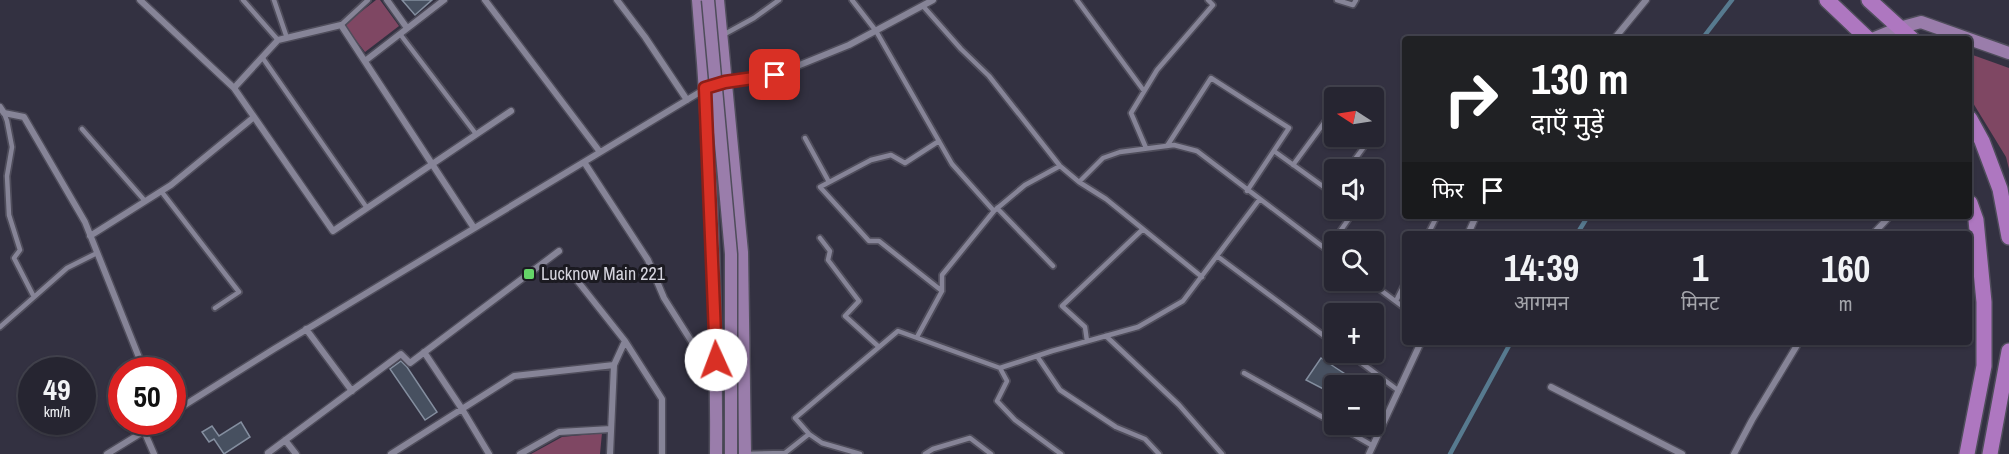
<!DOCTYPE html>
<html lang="hi">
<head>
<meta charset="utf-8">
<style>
	:root { --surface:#262531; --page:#32313d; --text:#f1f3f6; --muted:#a4a5ab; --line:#42424d }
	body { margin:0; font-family:"Archivo Narrow","Noto Sans Devanagari",sans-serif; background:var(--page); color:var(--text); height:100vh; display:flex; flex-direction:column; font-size:22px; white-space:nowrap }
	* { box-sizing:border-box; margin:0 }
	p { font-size:20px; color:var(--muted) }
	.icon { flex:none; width:33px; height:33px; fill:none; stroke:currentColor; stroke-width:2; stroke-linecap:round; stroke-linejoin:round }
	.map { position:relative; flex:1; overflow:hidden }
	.drawer { position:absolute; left:1402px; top:231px; width:570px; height:114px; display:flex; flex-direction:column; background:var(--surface); border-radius:6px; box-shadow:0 2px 4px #0004,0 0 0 2px var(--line) }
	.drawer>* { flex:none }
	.guide { position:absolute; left:1402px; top:36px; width:570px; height:183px; border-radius:6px; box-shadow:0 2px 4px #0004,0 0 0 2px var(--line); background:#202124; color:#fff; overflow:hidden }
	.needle { width:39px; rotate:282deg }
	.tools { position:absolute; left:1324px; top:87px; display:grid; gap:12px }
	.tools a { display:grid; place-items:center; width:60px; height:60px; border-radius:6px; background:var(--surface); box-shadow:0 2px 4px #0004,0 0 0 2px var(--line); font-size:30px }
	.speed { position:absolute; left:18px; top:357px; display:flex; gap:12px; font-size:30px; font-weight:700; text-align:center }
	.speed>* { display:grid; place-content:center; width:78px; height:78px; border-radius:50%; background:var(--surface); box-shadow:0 2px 4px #0004,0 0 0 2px var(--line); line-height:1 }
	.speed small { font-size:15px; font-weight:400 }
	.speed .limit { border:9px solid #d22; background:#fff; color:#111 }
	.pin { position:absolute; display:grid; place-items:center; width:51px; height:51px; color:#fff; margin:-26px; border-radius:12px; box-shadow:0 3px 9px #0006 }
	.me { position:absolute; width:66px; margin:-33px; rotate:358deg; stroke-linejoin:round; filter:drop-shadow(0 0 4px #0008) }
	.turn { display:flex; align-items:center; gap:21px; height:126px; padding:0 30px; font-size:27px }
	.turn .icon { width:78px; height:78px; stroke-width:2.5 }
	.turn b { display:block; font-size:42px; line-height:51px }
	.then { display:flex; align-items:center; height:57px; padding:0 30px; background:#0003; gap:12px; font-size:22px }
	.eta { display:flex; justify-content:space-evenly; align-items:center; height:102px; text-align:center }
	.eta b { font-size:36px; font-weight:700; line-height:42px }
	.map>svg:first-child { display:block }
	.green { fill:#7f4763 }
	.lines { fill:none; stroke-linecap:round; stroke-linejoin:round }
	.stream { stroke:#577a8f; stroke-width:4.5 }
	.building { fill:#475060; stroke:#848e9f; stroke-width:1.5 }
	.lane-casing { stroke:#4f4d5b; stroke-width:8 }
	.street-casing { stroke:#4f4d5b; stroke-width:9 }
	.secondary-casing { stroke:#4f4d5b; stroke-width:15 }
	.primary-casing { stroke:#4f4d5b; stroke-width:18 }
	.lane { stroke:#868497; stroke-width:4.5 }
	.street { stroke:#868497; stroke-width:6 }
	.secondary { stroke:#9a7dab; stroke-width:12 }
	.primary { stroke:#ae77c0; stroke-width:15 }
	.secondary-bridge-casing { stroke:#4f4d5b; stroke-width:15; stroke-linecap:butt }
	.secondary-bridge { stroke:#9a7dab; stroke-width:12 }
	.route-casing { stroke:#8d1f18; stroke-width:15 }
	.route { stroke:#d93025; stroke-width:10 }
	.poi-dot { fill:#64d468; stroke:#1b1a21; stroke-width:2 }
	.labels { text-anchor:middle; stroke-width:6; stroke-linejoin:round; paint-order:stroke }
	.poi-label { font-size:18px; fill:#d5d4de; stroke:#1b1a21; text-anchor:start }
</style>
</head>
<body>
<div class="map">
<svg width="2009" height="454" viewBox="0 0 2009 454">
	<rect width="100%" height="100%" fill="#333141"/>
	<path class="green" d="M376,0H380L399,26L365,52L344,25Z
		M1970,54L2009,68V169L2006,157L1970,98Z
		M602,433L600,454H531L562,437Z"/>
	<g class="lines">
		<path class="stream" d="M1702,39L1732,0
			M1577,234L1588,216
			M1450,454L1511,342"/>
	</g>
	<path class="building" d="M402,0H432L415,15Z
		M1321,358L1336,368L1364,386H1335V395L1306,380Z
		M401,361L407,367L437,412L425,420L390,369Z
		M241,422L250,437L224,454L214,439L209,442L202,432L212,426L219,436Z"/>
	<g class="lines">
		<g class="lane-casing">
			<path id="lane" d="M243,0L278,40
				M274,0L287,38
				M852,0L876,31L952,164L994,211
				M1077,0L1144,91
				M1337,0L1353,5L1356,0
				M923,6L961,49L989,76L1060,166L1079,182L1106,199L1202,277
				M341,25L368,0
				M400,34L476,134
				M723,35L754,18L779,0
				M262,57L367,208
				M4,113L7,121L12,147L7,176L9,215L20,250L14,258L34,297
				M82,129L145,201
				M1374,133L1375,132
				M805,138L829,182
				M939,141L905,163L891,155L871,160L820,187L869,241H879L942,291
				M1167,146L1211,78L1289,128L1247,191
				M1146,148L1131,113L1157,70L1213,5L1208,0
				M1274,151L1335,195
				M1293,165L1335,108
				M1347,170L1372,136
				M1079,182L1103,158L1120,152L1174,145L1197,151L1335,256
				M161,191L239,292L215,308
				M997,208L1053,266
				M1428,234L1437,216
				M820,238L830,251L828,260L859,301L845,316L879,347
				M1327,250L1355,210L1353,208
				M1217,256L1335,344
				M1367,280L1406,309
				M1396,301L1406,281
				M0,327L67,268L97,253
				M1106,336L1179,405L1222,454
				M917,337L942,291V275L994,211L1025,185L1060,166
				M1087,341L1085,327L1062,306L1143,229
				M1347,352L1399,391
				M1037,356L1060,390L1116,427L1145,439L1159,454
				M1000,368L1007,381L997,401L1015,420L1061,454
				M1244,373L1335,424
				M1335,424L1373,446
				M809,434L822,443L860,454
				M746,454L785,453L809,434L795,418L898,331L1000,368L1052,351L1138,327L1183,301L1259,200
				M925,454L933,449L970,438L991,454"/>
		</g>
		<g class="street-casing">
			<path id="street" d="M140,0L234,88L333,231L511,111
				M387,0L407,28
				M485,0L600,152
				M617,0L645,37L687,100
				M1614,39L1646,0
				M365,61L444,0
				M726,82L775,75L849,45L933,0
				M234,88L278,40L341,25L474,228
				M0,107L4,113L24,117L85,222L144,370
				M584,162L648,260L664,298L714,377
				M1468,234L1476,216
				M1873,234L1890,216
				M90,236L171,185L254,117
				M572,274L625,341L614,365L610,454
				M306,329L352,391
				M625,341L662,399V454
				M424,352L462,409L489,454
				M1551,387L1682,454
				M172,413L274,349L705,89
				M144,431L154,454
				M285,440L296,454
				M268,453L401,354L410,363L559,251
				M107,454L159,422
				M391,454L514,376L614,365
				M520,454L559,432L611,429
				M1369,454L1421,342
				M1734,454L1752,420L1799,342"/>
		</g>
		<g class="secondary-casing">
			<path id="secondary" d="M698,0C711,151 717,303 716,454
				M718,0L742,252L745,454
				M1872,39L1899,28L1921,22L2009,53"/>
		</g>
		<g class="primary-casing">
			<path id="primary" d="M1827,0L1868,39
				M1869,0L1912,39
				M1970,119L1982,141L2000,189L2009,237
				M1967,454L1984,366V302L1976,220L1970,203
				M1990,454L2009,351"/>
		</g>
		<use href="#lane" class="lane"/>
		<use href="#street" class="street"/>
		<use href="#secondary" class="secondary"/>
		<use href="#primary" class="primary"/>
		<g class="secondary-bridge-casing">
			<path id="secondary-bridge" d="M708,0L731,254V454"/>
		</g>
		<use href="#secondary-bridge" class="secondary-bridge"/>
	</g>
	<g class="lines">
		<g class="route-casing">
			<path id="route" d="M716,360L705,88L725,82L775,75"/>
		</g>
		<use href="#route" class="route"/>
	</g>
	<rect class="poi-dot" x="523" y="268" width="12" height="12" rx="3"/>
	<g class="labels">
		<g class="poi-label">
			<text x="541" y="280">Lucknow Main 221</text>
		</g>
	</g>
</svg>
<div class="tools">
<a><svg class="needle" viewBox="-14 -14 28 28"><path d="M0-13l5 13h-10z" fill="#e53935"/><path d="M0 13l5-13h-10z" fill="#a4a5ab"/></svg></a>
<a><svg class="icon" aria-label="sound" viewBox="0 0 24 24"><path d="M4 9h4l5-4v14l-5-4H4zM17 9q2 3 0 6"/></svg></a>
<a><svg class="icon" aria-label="search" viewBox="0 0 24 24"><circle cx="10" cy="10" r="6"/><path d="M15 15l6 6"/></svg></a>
<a>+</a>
<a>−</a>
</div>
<div class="speed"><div>49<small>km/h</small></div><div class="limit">50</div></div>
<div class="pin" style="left:775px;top:75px;background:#d93025"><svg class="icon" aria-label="arrive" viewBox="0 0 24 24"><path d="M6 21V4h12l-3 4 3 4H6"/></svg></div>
<svg class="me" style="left:716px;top:360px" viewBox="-20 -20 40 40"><circle r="19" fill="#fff"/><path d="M0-13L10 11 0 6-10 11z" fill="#d93025"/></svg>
<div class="guide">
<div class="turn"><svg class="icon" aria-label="right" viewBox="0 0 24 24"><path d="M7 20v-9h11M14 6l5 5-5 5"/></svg><div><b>130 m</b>दाएँ मुड़ें</div></div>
<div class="then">फिर<svg class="icon" aria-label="arrive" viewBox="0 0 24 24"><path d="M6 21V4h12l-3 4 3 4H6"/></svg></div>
</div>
<section class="drawer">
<div class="eta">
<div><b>14:39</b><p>आगमन</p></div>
<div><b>1</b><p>मिनट</p></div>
<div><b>160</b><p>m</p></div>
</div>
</section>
</div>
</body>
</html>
